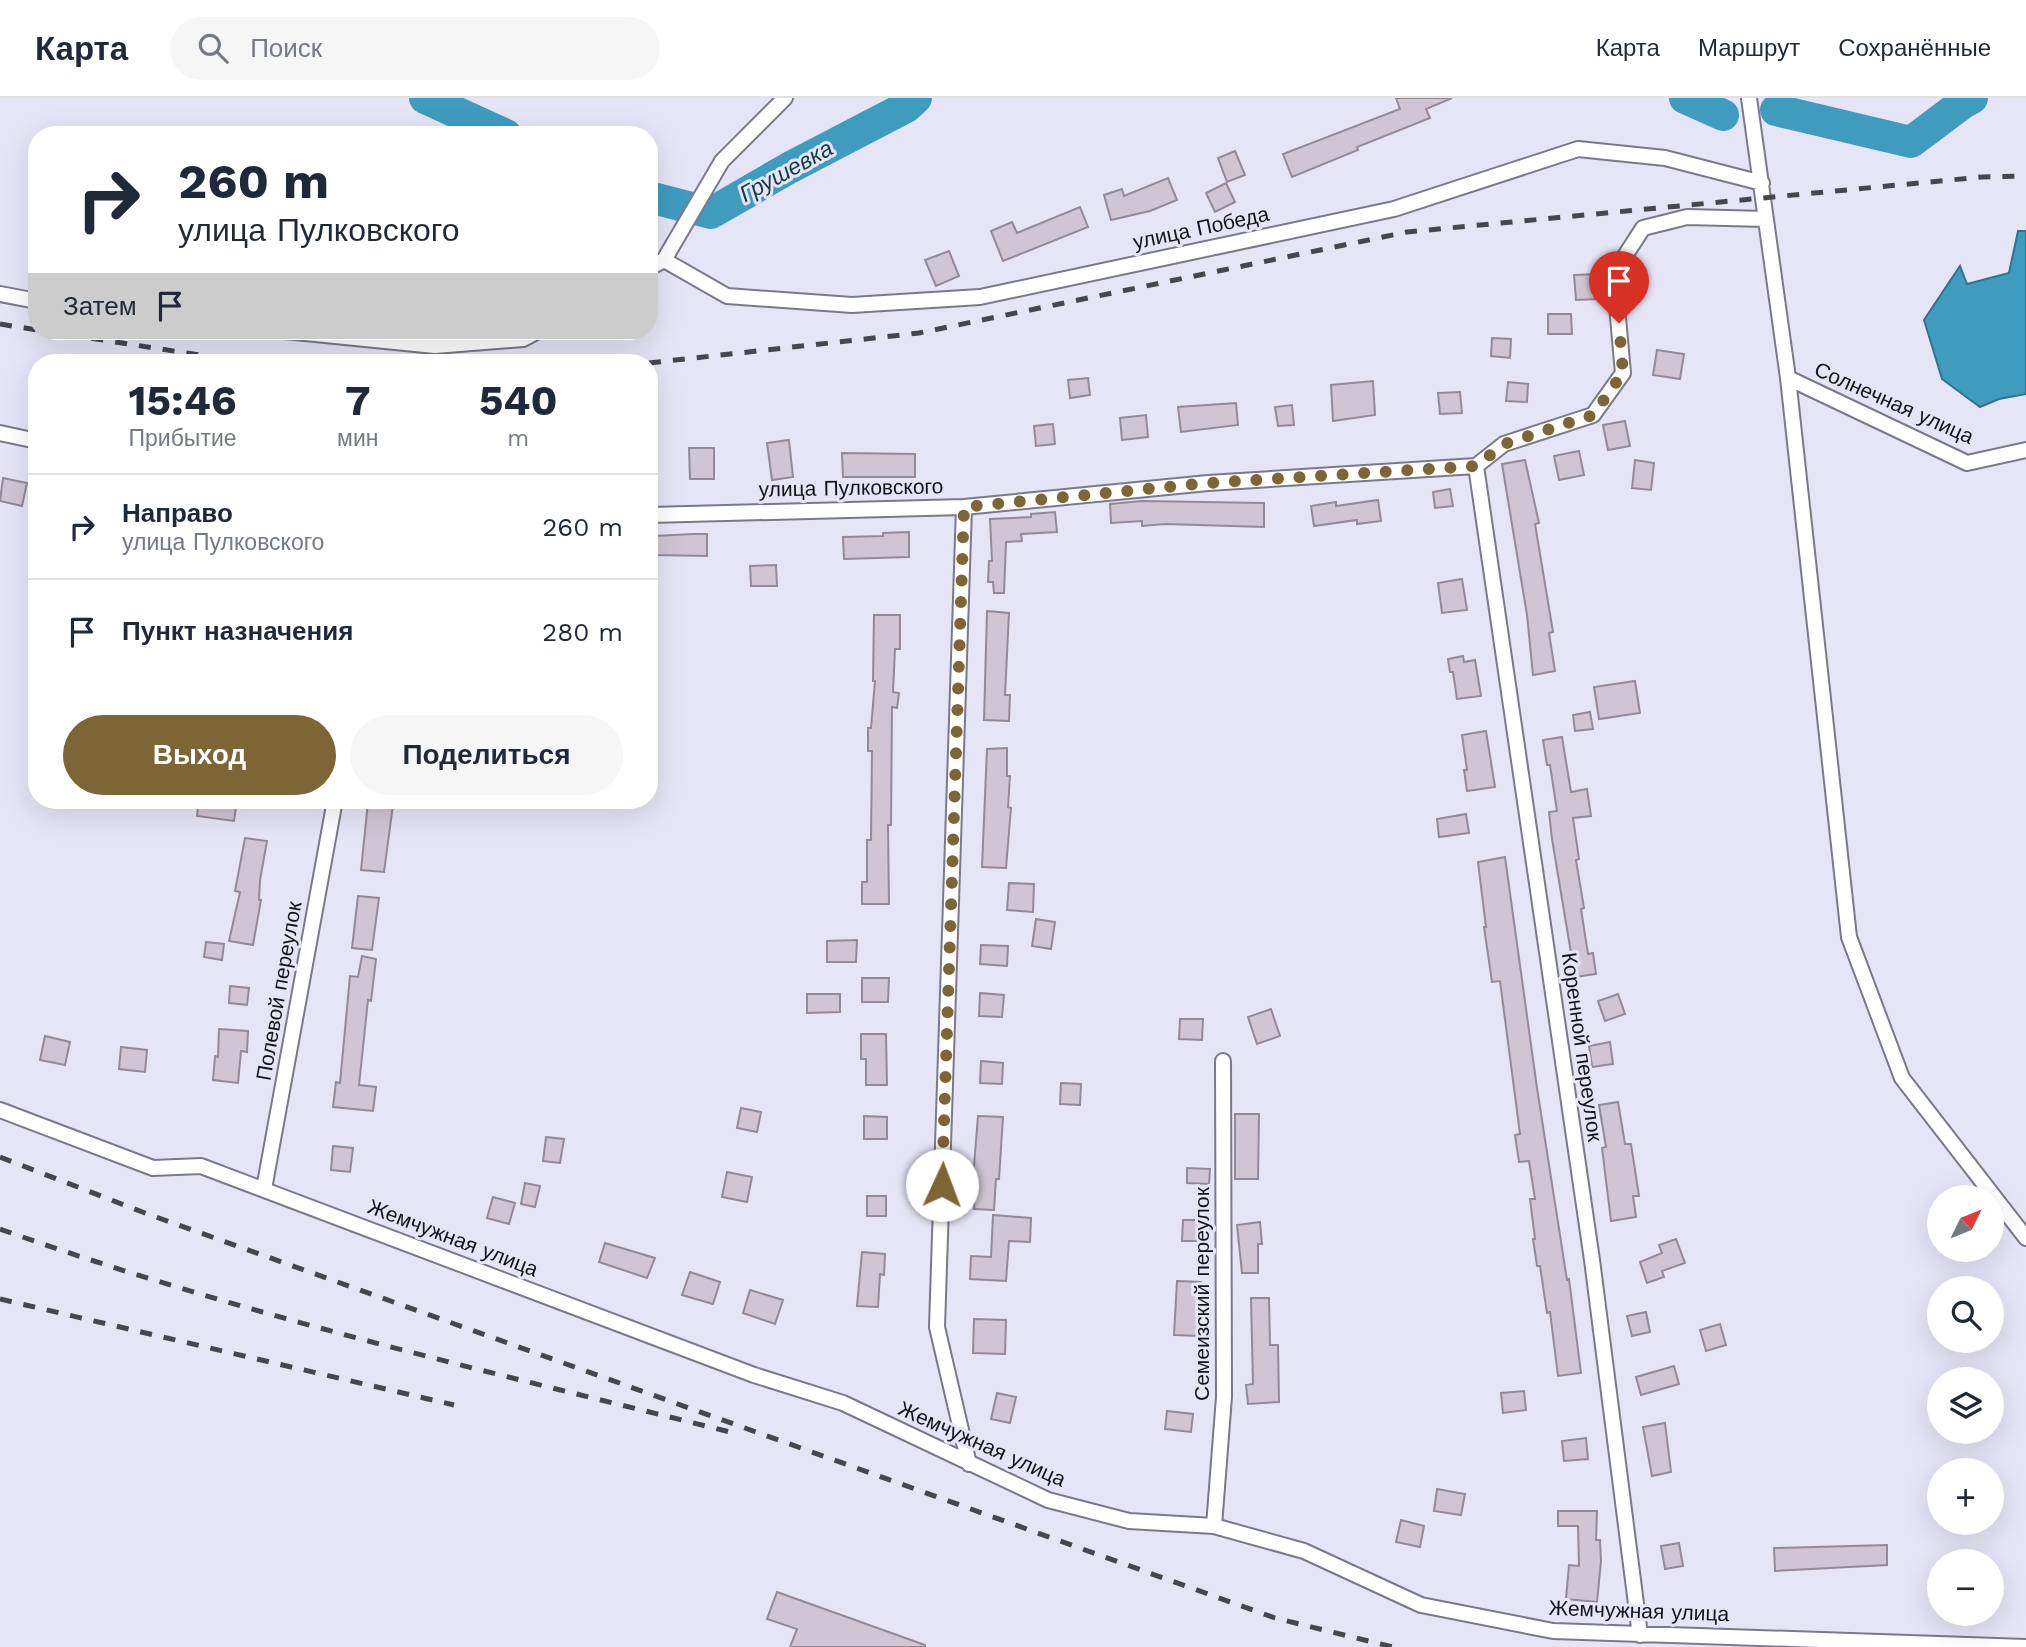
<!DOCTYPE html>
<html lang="ru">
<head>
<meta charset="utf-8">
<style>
	:root { --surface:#fff; --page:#f6f6f7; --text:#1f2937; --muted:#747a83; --line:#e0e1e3; --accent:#7d6535 }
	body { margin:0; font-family:"Work Sans",sans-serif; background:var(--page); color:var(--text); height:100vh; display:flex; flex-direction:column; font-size:26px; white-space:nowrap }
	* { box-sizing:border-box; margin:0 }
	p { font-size:23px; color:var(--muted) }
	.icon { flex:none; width:38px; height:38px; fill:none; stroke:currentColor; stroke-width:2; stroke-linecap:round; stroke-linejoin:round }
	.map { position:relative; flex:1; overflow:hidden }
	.details { position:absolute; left:28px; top:256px; width:630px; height:455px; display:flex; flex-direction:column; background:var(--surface); border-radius:28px; box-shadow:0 7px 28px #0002 }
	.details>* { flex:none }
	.top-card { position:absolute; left:28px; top:28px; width:630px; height:214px; border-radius:28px; box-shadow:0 7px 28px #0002; background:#fff; color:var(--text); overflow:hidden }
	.needle { width:46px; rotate:47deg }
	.tools { position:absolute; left:1927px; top:1087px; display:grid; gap:14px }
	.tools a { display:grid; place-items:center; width:77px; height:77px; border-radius:50%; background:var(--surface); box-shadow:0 7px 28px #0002; font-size:35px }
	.pin { position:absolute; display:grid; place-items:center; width:60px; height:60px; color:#fff; margin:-72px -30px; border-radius:50% 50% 50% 0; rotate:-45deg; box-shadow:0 0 7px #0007 }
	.pin .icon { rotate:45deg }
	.me { position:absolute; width:77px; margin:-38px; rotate:2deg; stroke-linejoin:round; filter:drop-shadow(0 0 5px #0008) }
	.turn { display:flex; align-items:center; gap:24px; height:147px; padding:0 35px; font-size:32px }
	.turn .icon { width:91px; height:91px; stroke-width:2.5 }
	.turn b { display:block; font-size:49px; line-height:60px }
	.then { display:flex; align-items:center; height:66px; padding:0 35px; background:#0003; gap:14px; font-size:26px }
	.eta { display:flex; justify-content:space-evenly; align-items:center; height:119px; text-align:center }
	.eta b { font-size:42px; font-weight:700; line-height:49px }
	.button { display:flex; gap:14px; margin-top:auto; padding:14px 35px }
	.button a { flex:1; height:80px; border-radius:42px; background:var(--accent); color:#fff; font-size:28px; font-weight:700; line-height:80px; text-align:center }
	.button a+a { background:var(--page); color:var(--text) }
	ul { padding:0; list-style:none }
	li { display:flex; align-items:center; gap:21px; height:105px; padding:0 35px; border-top:2px solid var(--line) }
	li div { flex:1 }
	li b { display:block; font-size:26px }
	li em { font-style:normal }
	header { display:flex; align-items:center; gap:42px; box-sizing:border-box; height:98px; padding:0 35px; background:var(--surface); border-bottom:2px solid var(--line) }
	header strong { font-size:33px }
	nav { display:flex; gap:38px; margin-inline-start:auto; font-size:24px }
	.search { width:490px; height:63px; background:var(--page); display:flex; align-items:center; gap:18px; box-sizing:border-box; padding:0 24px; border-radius:38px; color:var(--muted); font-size:26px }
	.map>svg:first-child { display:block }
	.water { fill:#3f9cbf; stroke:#32738e; stroke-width:2 }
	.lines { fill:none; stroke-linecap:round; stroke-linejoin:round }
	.river { stroke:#3f9cbf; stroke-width:32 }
	.building { fill:#d0c5d4; stroke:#948997; stroke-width:2 }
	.street-casing { stroke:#7a7989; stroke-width:18 }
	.street { stroke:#fff; stroke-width:14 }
	.rail { stroke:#46464f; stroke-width:5; stroke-dasharray:12 12; stroke-linecap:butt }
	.route { stroke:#7d6535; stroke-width:12; stroke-dasharray:0 21.6 }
	.labels { text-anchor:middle; stroke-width:6; stroke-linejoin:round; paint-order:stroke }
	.street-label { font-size:21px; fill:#14141a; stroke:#e6e5f7 }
	.water-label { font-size:23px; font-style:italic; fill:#123c4b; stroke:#e6e5f7 }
</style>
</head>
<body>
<header>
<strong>Карта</strong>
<div class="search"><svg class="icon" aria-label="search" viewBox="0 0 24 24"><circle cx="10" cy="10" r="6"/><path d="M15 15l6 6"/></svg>Поиск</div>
<nav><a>Карта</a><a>Маршрут</a><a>Сохранённые</a></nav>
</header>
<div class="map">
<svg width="2026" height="1549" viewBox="0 0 2026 1549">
	<rect width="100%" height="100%" fill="#e6e5f7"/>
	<path class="water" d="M2018,133H2026V296L1999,301L1980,309L1942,281L1924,222L1960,168L1967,186L2009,175Z"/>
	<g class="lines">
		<path class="river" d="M425,0L506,37
			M1685,0L1723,17
			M1776,12L1911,44L1963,5L1972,0
			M649,99L711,115L789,70L906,9L916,0"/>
	</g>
	<path class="building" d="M1396,0H1452L1426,11L1430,20L1357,49L1358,52L1292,79L1283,56L1400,11Z
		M1235,53L1245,77L1227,84L1218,60Z
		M1168,80L1177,102L1150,113L1111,122L1104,97L1122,91L1124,98Z
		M1226,85L1235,104L1215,114L1206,95Z
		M1080,109L1088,129L1003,163L991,133L1012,124L1017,135Z
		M949,153L959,178L936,188L925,162Z
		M1598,176L1599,201L1576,202L1574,177Z
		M1548,216H1571L1572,236H1548Z
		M1492,240L1511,241L1510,260L1491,258Z
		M1657,252L1684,256L1680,281L1653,277Z
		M1088,280L1090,297L1070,300L1068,282Z
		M1373,283L1375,317L1333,323L1331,287Z
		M1508,284L1528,286L1527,304L1506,303Z
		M1460,294L1462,315L1440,316L1438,295Z
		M1236,305L1238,327L1181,334L1178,309Z
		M1292,307L1294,327L1278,328L1275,309Z
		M1146,317L1148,339L1122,342L1120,320Z
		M1625,323L1630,348L1608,352L1603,327Z
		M1053,326L1055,346L1036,348L1034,328Z
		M789,342L793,379L772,382L767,345Z
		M689,350H714V381H690Z
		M1579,353L1584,377L1559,382L1554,358Z
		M842,355L915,356V379H843Z
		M1525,362L1539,425L1535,426L1553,534L1549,535L1555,573L1533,577L1527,517L1502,366Z
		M1635,362L1654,365L1651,392L1632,390Z
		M3,380L27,385L22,408L0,403Z
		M1450,391L1453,408L1435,410L1433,394Z
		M1378,402L1381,423L1357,426V422L1314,428L1311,408L1336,404V408Z
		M1142,403L1264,405V429L1165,426L1142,428V423L1111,425L1110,406Z
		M1055,414L1057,434L1021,436L1022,443L1006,444L1004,495H994L993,484H988L989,463H992L990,421L1031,419V416Z
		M909,434V459L844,461L843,439L883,438V435Z
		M693,436H707V458L655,457V438Z
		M776,467L777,488H751L750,468Z
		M1462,481L1467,512L1442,515L1438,485Z
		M987,513L1009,515L1005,597H1010L1009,623L984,622Z
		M874,517H900V551H895L893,594L899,595L897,610L892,609L891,727H888L889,806H862V784H867V742H871L872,653H868V630H871L875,583H873Z
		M1463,558L1464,564L1475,562L1481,598L1457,601L1453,574H1450L1448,561Z
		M1635,583L1640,615L1599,621L1594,589Z
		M1590,614L1593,631L1575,633L1573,617Z
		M1486,633L1495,689L1467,693L1464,672H1467L1462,637Z
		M1562,639L1571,694L1587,691L1591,718L1573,720L1579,761L1576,762L1584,810L1581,811L1588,856L1593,855L1596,876L1575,879L1552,741L1549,714L1557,713L1550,667H1547L1543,642Z
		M1007,650V678H1010L1008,709L1011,710L1006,770L982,769L987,651Z
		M199,702H237L234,723L197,718Z
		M368,704L393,707L384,774L361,772Z
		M1466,716L1469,735L1439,739L1437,721Z
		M245,740L267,743L260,782L259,802H261L253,847L229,843L240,794L235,793Z
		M1505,759L1537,990L1567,1182L1569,1181L1581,1275L1558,1278L1550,1214L1547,1215L1540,1168H1537L1533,1141H1535L1530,1101H1535L1529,1063L1519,1064L1515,1037L1520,1036L1500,883L1492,884L1484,829H1486L1478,764Z
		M1009,785L1034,786L1033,814L1007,812Z
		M358,798L379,800L372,852L352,850Z
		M1036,821L1055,824L1051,851L1032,848Z
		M857,842L856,864H827V843Z
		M206,844L224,846L222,862L204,859Z
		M981,847L1008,848L1007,868L980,866Z
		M362,858L376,861L371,903L368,902L359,987L376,989L373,1013L333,1009L336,984L340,985L350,878L358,879Z
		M862,880H889L888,904H862Z
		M230,888L249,890L247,907L229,905Z
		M980,895L1004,897L1002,919L979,918Z
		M807,896H840V914L807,915Z
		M1618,896L1625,916L1605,923L1598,903Z
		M1271,911L1280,938L1257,946L1248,919Z
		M1180,921H1203L1202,942L1179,941Z
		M219,931L248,933L247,954L241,953L238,985L213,982L215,958L218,959Z
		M861,936H886L887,987H866V961H861Z
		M45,938L70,944L65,967L40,962Z
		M1610,944L1613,966L1592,969L1589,948Z
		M121,949L147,952L145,974L119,971Z
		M981,963L1003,965L1002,986L980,985Z
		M1061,985L1081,986L1080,1007L1060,1006Z
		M1618,1004L1625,1046H1631L1639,1098H1633L1636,1119L1611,1123L1602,1050L1606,1049L1599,1007Z
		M741,1010L761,1014L757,1034L737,1030Z
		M1235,1016H1259L1258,1081H1235Z
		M864,1018L887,1019V1041H864Z
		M978,1018L1003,1019L999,1081H996L994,1112L974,1111L976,1080H973Z
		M546,1039L564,1041L560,1065L543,1063Z
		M333,1048L353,1050L350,1074L331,1072Z
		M1187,1070L1210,1071L1209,1086L1187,1085Z
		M727,1074L752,1079L747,1104L722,1099Z
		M525,1085L540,1088L535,1109L521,1106Z
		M867,1098H886V1118H867Z
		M493,1099L515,1105L509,1126L487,1120Z
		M993,1117L1031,1120L1030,1144L1009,1143L1006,1183L970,1181L971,1158L991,1159Z
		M1183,1122H1204L1203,1143H1182Z
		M1260,1124L1262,1146H1258V1175H1242L1237,1127Z
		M1676,1141L1685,1165L1662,1173L1664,1179L1647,1185L1640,1164L1662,1155L1659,1147Z
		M605,1145L655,1160L647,1180L599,1164Z
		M862,1154L885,1156L884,1177L880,1176L878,1209L857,1208Z
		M690,1174L720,1184L713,1206L682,1197Z
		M1177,1183L1201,1184L1199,1238L1174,1237Z
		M750,1192L783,1202L775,1226L743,1215Z
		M1251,1200H1269L1270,1247H1278L1279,1304L1248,1306L1246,1287L1253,1286Z
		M1646,1214L1650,1234L1632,1238L1627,1218Z
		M974,1221L1006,1222L1005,1256L973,1255Z
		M1720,1226L1726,1247L1706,1253L1700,1232Z
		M1674,1268L1679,1286L1641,1297L1636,1279Z
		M1524,1293L1526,1312L1503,1315L1501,1295Z
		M997,1295L1016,1299L1010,1325L991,1321Z
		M1167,1313L1193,1316L1191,1334L1165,1331Z
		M1665,1325L1671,1374L1652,1378L1643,1329Z
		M1586,1340L1588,1361L1564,1363L1562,1343Z
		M1437,1391L1465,1396L1461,1417L1434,1413Z
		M1558,1413H1597L1596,1442H1600L1601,1463L1597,1504L1566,1501L1569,1467L1579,1468L1578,1428H1558Z
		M1401,1422L1424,1428L1420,1449L1396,1444Z
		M1679,1445L1683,1468L1665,1471L1661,1448Z
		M1887,1447V1467L1775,1473L1774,1450Z
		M777,1494L925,1547V1549H790L797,1531L767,1521Z"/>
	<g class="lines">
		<g class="street-casing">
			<path id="street" d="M1749,0L1788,280L1849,839L1902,980L2026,1140
				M664,162L722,63L785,0
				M649,170L664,162L727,198L852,207L980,199L1394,111L1578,51L1665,60L1762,85
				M0,196L37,203
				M285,233L435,248L523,241L538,233
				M1788,280L1967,365L2026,352
				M0,335L37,343
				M1476,368L1592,1162L1640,1537
				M964,409L937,1229L969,1366
				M649,417L964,409L1208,385L1476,368L1504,346L1593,317L1623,275L1614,175L1643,130L1687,119L1766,121
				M0,1012L153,1070L201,1068L754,1277L843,1305L1048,1402L1129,1423L1214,1428L1304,1453L1421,1507L1553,1533L2026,1549
				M264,1091L335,702
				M1214,1428L1224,1299L1223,963"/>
		</g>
		<use href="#street" class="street"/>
		<path class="rail" d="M0,226L37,232
			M44,233L245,264
			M649,265L919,235L1407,134L1982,79L2026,78
			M0,1059L145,1115L1275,1520L1393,1549
			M0,1131C241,1217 490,1274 738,1336
			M0,1201L454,1307"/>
	</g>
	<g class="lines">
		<path class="route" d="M942,1087L964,409L1208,385L1476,368L1504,346L1593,317L1623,275L1619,225"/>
	</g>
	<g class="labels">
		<g class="street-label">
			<text transform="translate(1201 130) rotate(-12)" y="7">улица Победа</text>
			<text transform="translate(1894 305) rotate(24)" y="7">Солнечная улица</text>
			<text transform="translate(851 390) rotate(-1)" y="7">улица Пулковского</text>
			<text transform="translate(279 893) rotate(-80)" y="7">Полевой переулок</text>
			<text transform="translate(1582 949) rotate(82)" y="7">Коренной переулок</text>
			<text transform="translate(453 1140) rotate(21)" y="7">Жемчужная улица</text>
			<text transform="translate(1202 1196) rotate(-90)" y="7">Семеизский переулок</text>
			<text transform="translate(982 1346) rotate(24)" y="7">Жемчужная улица</text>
			<text transform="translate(1639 1513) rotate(2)" y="7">Жемчужная улица</text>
		</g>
		<g class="water-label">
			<text transform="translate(786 73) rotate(-29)" y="8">Грушевка</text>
		</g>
	</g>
</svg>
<div class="tools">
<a><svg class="needle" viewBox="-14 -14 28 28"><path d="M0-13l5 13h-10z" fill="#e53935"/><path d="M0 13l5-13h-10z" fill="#747a83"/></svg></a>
<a><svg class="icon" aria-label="search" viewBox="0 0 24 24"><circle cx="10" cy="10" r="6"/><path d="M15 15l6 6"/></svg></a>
<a><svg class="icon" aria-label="layers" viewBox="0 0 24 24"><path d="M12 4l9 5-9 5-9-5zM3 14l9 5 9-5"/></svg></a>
<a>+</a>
<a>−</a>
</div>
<div class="pin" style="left:1619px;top:225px;background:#d93025"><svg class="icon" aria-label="arrive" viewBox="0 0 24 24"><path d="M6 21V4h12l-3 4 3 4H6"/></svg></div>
<svg class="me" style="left:942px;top:1087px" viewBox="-20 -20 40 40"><circle r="19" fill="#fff"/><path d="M0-13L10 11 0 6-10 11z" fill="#7d6535"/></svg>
<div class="top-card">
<div class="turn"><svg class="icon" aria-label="right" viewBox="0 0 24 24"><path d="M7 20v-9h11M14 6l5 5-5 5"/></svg><div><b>260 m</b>улица Пулковского</div></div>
<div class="then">Затем<svg class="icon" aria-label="arrive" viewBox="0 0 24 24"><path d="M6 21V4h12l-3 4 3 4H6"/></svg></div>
</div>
<section class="details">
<div class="eta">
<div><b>15:46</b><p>Прибытие</p></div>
<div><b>7</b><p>мин</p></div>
<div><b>540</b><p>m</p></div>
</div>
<ul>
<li><svg class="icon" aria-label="right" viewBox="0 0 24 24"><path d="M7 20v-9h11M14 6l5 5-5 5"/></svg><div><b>Направо</b><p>улица Пулковского</p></div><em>260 m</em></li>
<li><svg class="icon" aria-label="arrive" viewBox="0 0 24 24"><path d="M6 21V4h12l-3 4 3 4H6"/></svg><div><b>Пункт назначения</b></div><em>280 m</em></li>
</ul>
<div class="button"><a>Выход</a><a>Поделиться</a></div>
</section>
</div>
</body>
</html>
